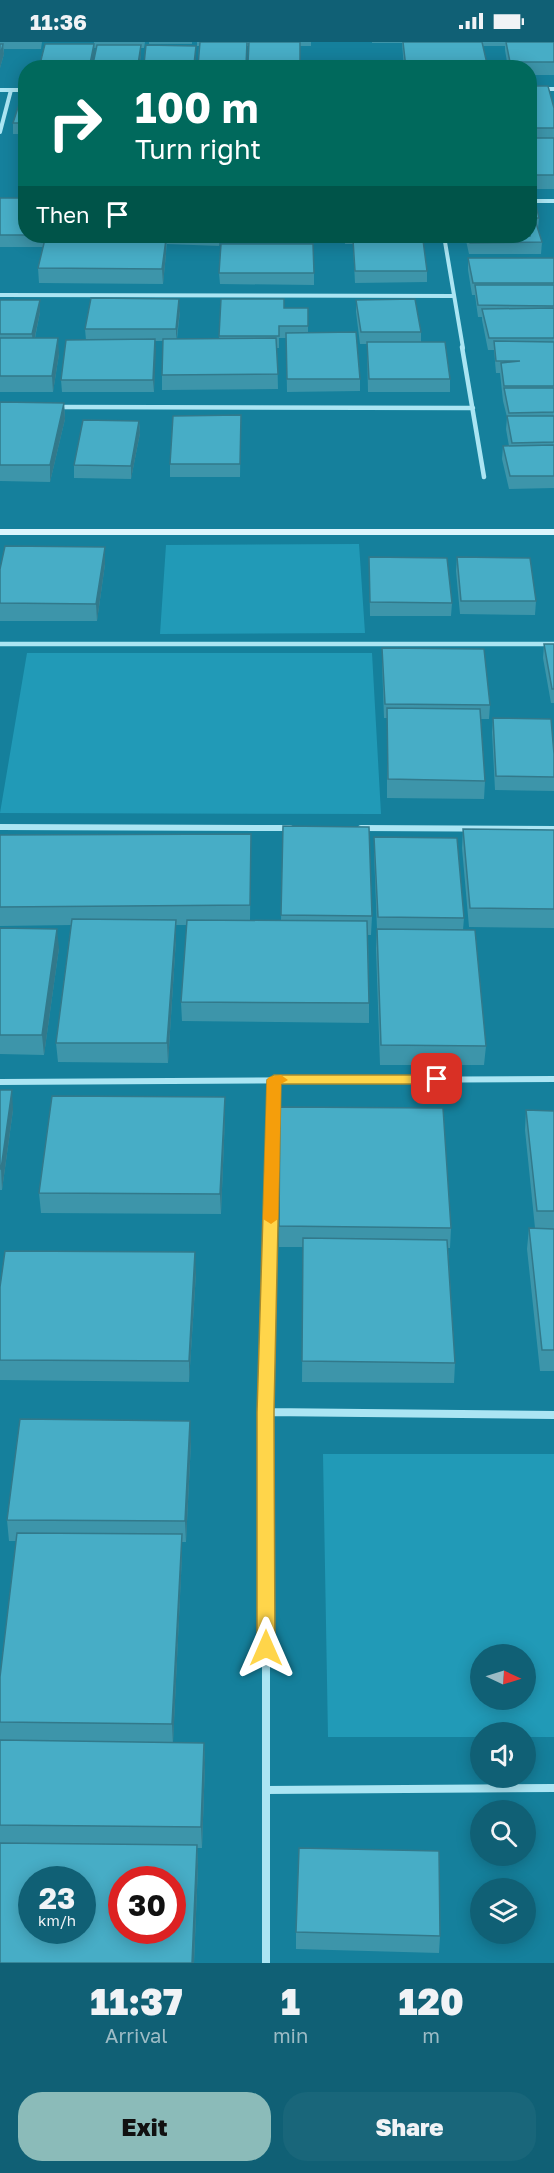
<!DOCTYPE html>
<html lang="en">
<head>
<meta charset="utf-8">
<style>
	:root { --surface:#106075; --page:#19667a; --text:#f1f3f6; --muted:#9cbbc5; --accent:#8bbbb9 }
	body { margin:0; font-family:"Golos Text",sans-serif; background:var(--page); color:var(--text); height:100vh; display:flex; flex-direction:column; font-size:22px; white-space:nowrap }
	* { box-sizing:border-box; margin:0 }
	p { font-size:20px; color:var(--muted) }
	.icon { flex:none; width:33px; height:33px; fill:none; stroke:currentColor; stroke-width:2; stroke-linecap:round; stroke-linejoin:round }
	.map { position:relative; height:1921px; overflow:hidden }
	.side { display:flex; flex-direction:column; background:var(--surface); flex:1 }
	.side>* { flex:none }
	.top-card { position:absolute; left:18px; top:18px; width:519px; height:183px; border-radius:24px; box-shadow:0 3px 15px #0003; background:#00695c; color:#fff; overflow:hidden }
	.needle { width:39px; rotate:94deg }
	.tools { position:absolute; left:470px; top:1602px; display:grid; gap:12px }
	.tools a { display:grid; place-items:center; width:66px; height:66px; border-radius:50%; background:var(--surface); box-shadow:0 3px 15px #0003; font-size:30px }
	.speed { position:absolute; left:18px; top:1824px; display:flex; gap:12px; font-size:30px; font-weight:700; text-align:center }
	.speed>* { display:grid; place-content:center; width:78px; height:78px; border-radius:50%; background:var(--surface); box-shadow:0 3px 15px #0003; line-height:1 }
	.speed small { font-size:15px; font-weight:400 }
	.speed .limit { border:9px solid #d22; background:#fff; color:#111 }
	.pin { position:absolute; display:grid; place-items:center; width:51px; height:51px; color:#fff; margin:-26px; border-radius:12px; box-shadow:0 3px 9px #0006 }
	.me { position:absolute; width:66px; margin:-33px; rotate:0deg; stroke-linejoin:round; filter:drop-shadow(0 0 4px #0008) }
	.turn { display:flex; align-items:center; gap:21px; height:126px; padding:0 18px; font-size:27px }
	.turn .icon { width:78px; height:78px; stroke-width:2.5 }
	.turn b { display:block; font-size:42px; line-height:51px }
	.then { display:flex; align-items:center; height:57px; padding:0 18px; background:#0003; gap:12px; font-size:22px }
	.eta { display:flex; justify-content:space-evenly; align-items:center; height:102px; text-align:center }
	.eta b { font-size:36px; font-weight:800; line-height:42px }
	.button { display:flex; gap:12px; margin-top:auto; padding:12px 18px }
	.button a { flex:1; height:69px; border-radius:24px; background:var(--accent); color:#111; font-size:24px; font-weight:800; line-height:69px; text-align:center }
	.button a+a { background:var(--page); color:var(--text) }
	.status { display:flex; justify-content:space-between; align-items:center; height:42px; padding:0 30px; background:var(--surface); direction:ltr }
	.status svg { height:16px; fill:currentColor }
	.map>svg:first-child { display:block }
	.green { fill:#219ab7; fill-rule:evenodd }
	.lines { fill:none; stroke-linecap:round; stroke-linejoin:round }
	.street-far3 { stroke:#abe5f3; stroke-width:4 }
	.street-far2 { stroke:#abe5f3; stroke-width:4.5 }
	.street-far1 { stroke:#abe5f3; stroke-width:6 }
	.street { stroke:#abe5f3; stroke-width:8 }
	.secondary { fill:#dbf5fd; fill-rule:evenodd }
	.wall { fill:#3d95aa }
	.shaded-wall { fill:#32798b }
	.building { fill:#47adc6; stroke:#32798b; stroke-width:1.5; fill-rule:evenodd }
	.route { fill:#ffd54a; stroke:#a68a30; stroke-width:1.5 }
	.slow { fill:#f59e0b }
</style>
</head>
<body>
<div class="status"><b>11:36</b><svg viewBox="0 0 49 12"><path d="M0 12V9h3v3zM5 12V6h3v6zM10 12V3h3v9zM15 12V0h3v12zM26 1h20v11H26zM47 4h2v5h-2z"/></svg></div>
<div class="map">
<svg width="554" height="1921" viewBox="0 0 554 1921">
	<rect width="100%" height="100%" fill="#15809c"/>
	<path class="green" d="M359,502L365,591L160,592L166,503Z
		M27,611H372L381,772L0,771Z
		M323,1412H554V1695H525V1690H480V1695H328ZM480,1612H525V1658H480Z"/>
	<g class="lines">
		<path class="street-far3" d="M530,47H554
			M0,48H26
			M0,90L11,48
			M530,159H554
			M444,194L463,306
			M0,253L454,254"/>
		<path class="street-far2" d="M462,305L484,435
			M56,365L473,366
			M0,602H554"/>
		<path class="street-far1" d="M0,785L290,786
			M361,786L554,787
			M0,1040L554,1037
			M269,1233L274,1038"/>
		<path class="street" d="M266,1370L554,1373
			M266,1748L554,1746
			M266,1921V1370L269,1231"/>
		<path class="secondary" d="M0,487H554V493H0Z"/>
	</g>
	<path class="wall" d="M0,0H42L41,7H4V12L0,26Z
		M94,0H145L144,6H141V13L139,26H93L96,6H94L92,26H40V22L94,2Z
		M149,0H192V2H149Z
		M197,0H311V4H300V26H248L249,4H247L246,26H198L199,4H197Z
		M372,0H554V33H530V26H508L505,8V4H483L488,26H404L402,1H372Z
		M196,4L195,26H144V22Z
		M530,44L554,66V147H530Z
		M26,53V92H13V81Z
		M0,156L49,194L48,197H51V194H106L105,197H109L108,194H167L166,212L163,242L39,241L38,226L43,205H0Z
		M530,159L539,176L538,187L542,200L541,212H469L465,194H530Z
		M167,194H222L219,204L167,202Z
		M230,194H284V200H230Z
		M345,194H421V198L427,229V240L355,241L353,202H345Z
		M468,216H554V446L509,447L502,417L503,404H509L506,387L507,375L503,359L500,331H496L494,308H488L482,278V275H478L475,253H472L468,228Z
		M219,231H314V243L220,242Z
		M221,257L284,266H308V291L360,337V349L287,350L286,296H279V306H277L278,347L162,348V333L163,299H155L154,350H62L61,338L86,298L85,287L180,269L177,297H219Z
		M0,258H40V270L35,296L59,312L53,350H0Z
		M356,258L421,290V300L450,337V350H368L367,302H360L356,270Z
		M0,360L64,361L65,377L50,440L0,439Z
		M241,373L240,435H170V422Z
		M139,379L140,391L131,437L74,436V423Z
		M105,505V522L97,579H0V527Z
		M369,515L452,561L451,574H370Z
		M457,515L536,559L535,573L460,572L456,529Z
		M544,602H554V661H551L543,616Z
		M382,606L490,663L489,677H481L485,739L484,757L387,756V676H384L382,620Z
		M493,676L554,712V749L495,748L492,690Z
		M283,784L372,874L371,893H368L369,961V981L182,979L181,960L187,883H176V897L168,1021L58,1020L56,1001L71,883L0,884V793L251,792L250,879H281Z
		M463,787L554,788V886L469,885L462,806Z
		M374,795L464,876L463,888L486,1004L484,1023H380L376,906L377,887L374,810Z
		M0,886L59,906L44,1013L0,1012Z
		M0,1048L13,1068L2,1148H0Z
		M225,1055V1075L221,1172L41,1171L39,1151Z
		M280,1065L451,1186L450,1206H448L455,1321L454,1341L302,1340L303,1205H279Z
		M526,1068L554,1069V1329H540L527,1207L529,1186H535L525,1088Z
		M196,1231L189,1340L0,1338V1245Z
		M191,1400L186,1500H182V1513L173,1700L204,1701L205,1722L202,1806H197L198,1824L194,1921H0V1635L16,1499H9L7,1478Z
		M296,1890L440,1894L439,1911L296,1907Z"/>
	<path class="shaded-wall" d="M3,2L4,12L0,26V14Z
		M94,2L95,12L92,26H90Z
		M141,3V13L139,26H138Z
		M196,4V14L195,26H194Z
		M219,194H222L219,204Z
		M166,197V212L163,242L162,227Z
		M179,257L180,269L176,299V287Z
		M40,258V270L33,304L32,292Z
		M58,296L59,312L53,350L52,334Z
		M155,297L156,309L154,350L153,338Z
		M64,361L65,377L50,440V423Z
		M139,379L140,391L131,437V424Z
		M105,505V522L97,579L96,562Z
		M176,878V897L168,1021L167,1001Z
		M57,887L59,906L44,1013L42,993Z
		M12,1048L13,1068L2,1148L1,1127Z
		M225,1055V1075L221,1172L220,1152Z
		M195,1210L196,1231L189,1340V1319Z
		M190,1379L191,1400L186,1500L185,1479Z
		M182,1492V1513L173,1703L172,1682Z
		M204,1701L205,1722L202,1806L201,1785Z
		M197,1803L198,1824L194,1921H192Z"/>
	<path class="building" d="M200,0H247L246,24H198Z
		M249,0H300V22L248,21Z
		M403,0H482L488,26H406Z
		M506,0H554V20H510Z
		M0,2H3L0,14Z
		M45,2H94L90,22H40Z
		M97,3H141L138,22H93Z
		M146,3L196,4L194,22H144Z
		M530,44H548L554,66V86H530Z
		M22,53H26V81H13Z
		M530,96H554V133H530Z
		M0,156H26V193H0Z
		M530,159H535L539,176H530Z
		M530,178H535L542,200L470,201L468,194H530Z
		M45,197H166L162,227L38,226Z
		M353,198H423L427,229H355Z
		M221,202H313L314,231H219Z
		M468,216H554V241H473Z
		M475,243H554V264L478,263Z
		M91,256L179,257L176,287H85Z
		M221,257H284V266H308V284H279V294H219Z
		M415,257L421,290H361L356,258Z
		M0,258H40L32,292H0Z
		M554,266V296H489L482,267Z
		M356,290L360,337H287L286,291Z
		M0,296H58L52,334H0Z
		M276,296L278,332L162,333L163,297Z
		M155,297L153,338H61L66,298Z
		M494,299L554,300V344H504L501,321L520,319H496Z
		M367,300H445L450,337H369Z
		M504,346H554V370L509,371Z
		M0,360L64,361L50,423H0Z
		M241,373L240,422H170L173,374Z
		M507,374H554V400L512,401Z
		M83,378L139,379L131,424L74,423Z
		M554,403V434H510L503,404Z
		M5,504L105,505L96,562L0,561V527Z
		M369,515L447,516L452,561L370,560Z
		M457,515L530,516L536,559H461Z
		M544,602H554V647H552Z
		M382,606L484,607L490,663L385,662Z
		M387,666L480,667L485,739L388,737Z
		M493,676L551,677L554,712V735L496,734Z
		M283,784L369,785L372,874L281,873Z
		M463,787L554,788V867L470,866Z
		M251,792L250,863L0,865V793Z
		M374,795L457,796L464,876L378,875Z
		M72,877L176,878L167,1001H56Z
		M187,878L367,879L369,961L181,960Z
		M0,886L57,887L42,993H0Z
		M377,887L475,888L486,1004L381,1003Z
		M0,1048H12L1,1127H0Z
		M52,1054L225,1055L220,1152L39,1151Z
		M280,1065L443,1066L451,1186L279,1184Z
		M526,1068L554,1069V1169H537Z
		M529,1186L554,1187V1308H542Z
		M303,1196L447,1198L455,1321L302,1319Z
		M5,1209L195,1210L189,1319L0,1318V1245Z
		M20,1377L190,1379L185,1479L7,1478Z
		M17,1491L182,1492L172,1682L0,1680V1635Z
		M0,1698L204,1701L201,1785L0,1783Z
		M0,1801L197,1803L192,1921H0ZM32,1838H82V1888H32ZM122,1838H172V1888H122Z
		M299,1806L439,1809L440,1894L296,1890Z"/>
	<path class="route" d="M274,1033H437L444,1037L437,1042H281L274,1370L275,1606L272,1611L266,1613L259,1611L257,1606V1370L267,1038Z"/>
	<path class="slow" d="M281,1033L288,1038L281,1042L278,1177L271,1182L263,1177L267,1038L269,1035Z"/>
</svg>
<div class="tools">
<a><svg class="needle" viewBox="-14 -14 28 28"><path d="M0-13l5 13h-10z" fill="#e53935"/><path d="M0 13l5-13h-10z" fill="#9cbbc5"/></svg></a>
<a><svg class="icon" aria-label="sound" viewBox="0 0 24 24"><path d="M4 9h4l5-4v14l-5-4H4zM17 9q2 3 0 6"/></svg></a>
<a><svg class="icon" aria-label="search" viewBox="0 0 24 24"><circle cx="10" cy="10" r="6"/><path d="M15 15l6 6"/></svg></a>
<a><svg class="icon" aria-label="layers" viewBox="0 0 24 24"><path d="M12 4l9 5-9 5-9-5zM3 14l9 5 9-5"/></svg></a>
</div>
<div class="speed"><div>23<small>km/h</small></div><div class="limit">30</div></div>
<div class="pin" style="left:437px;top:1037px;background:#d93025"><svg class="icon" aria-label="arrive" viewBox="0 0 24 24"><path d="M6 21V4h12l-3 4 3 4H6"/></svg></div>
<svg class="me" style="left:266px;top:1606px" viewBox="-20 -20 40 40"><path d="M0-17L14 15 0 8-14 15z" fill="#ffd54a" stroke="#fff" stroke-width="4"/></svg>
<div class="top-card">
<div class="turn"><svg class="icon" aria-label="right" viewBox="0 0 24 24"><path d="M7 20v-9h11M14 6l5 5-5 5"/></svg><div><b>100 m</b>Turn right</div></div>
<div class="then">Then<svg class="icon" aria-label="arrive" viewBox="0 0 24 24"><path d="M6 21V4h12l-3 4 3 4H6"/></svg></div>
</div>
</div>
<section class="side">
<div class="eta">
<div><b>11:37</b><p>Arrival</p></div>
<div><b>1</b><p>min</p></div>
<div><b>120</b><p>m</p></div>
</div>
<div class="button"><a>Exit</a><a>Share</a></div>
</section>
</body>
</html>
